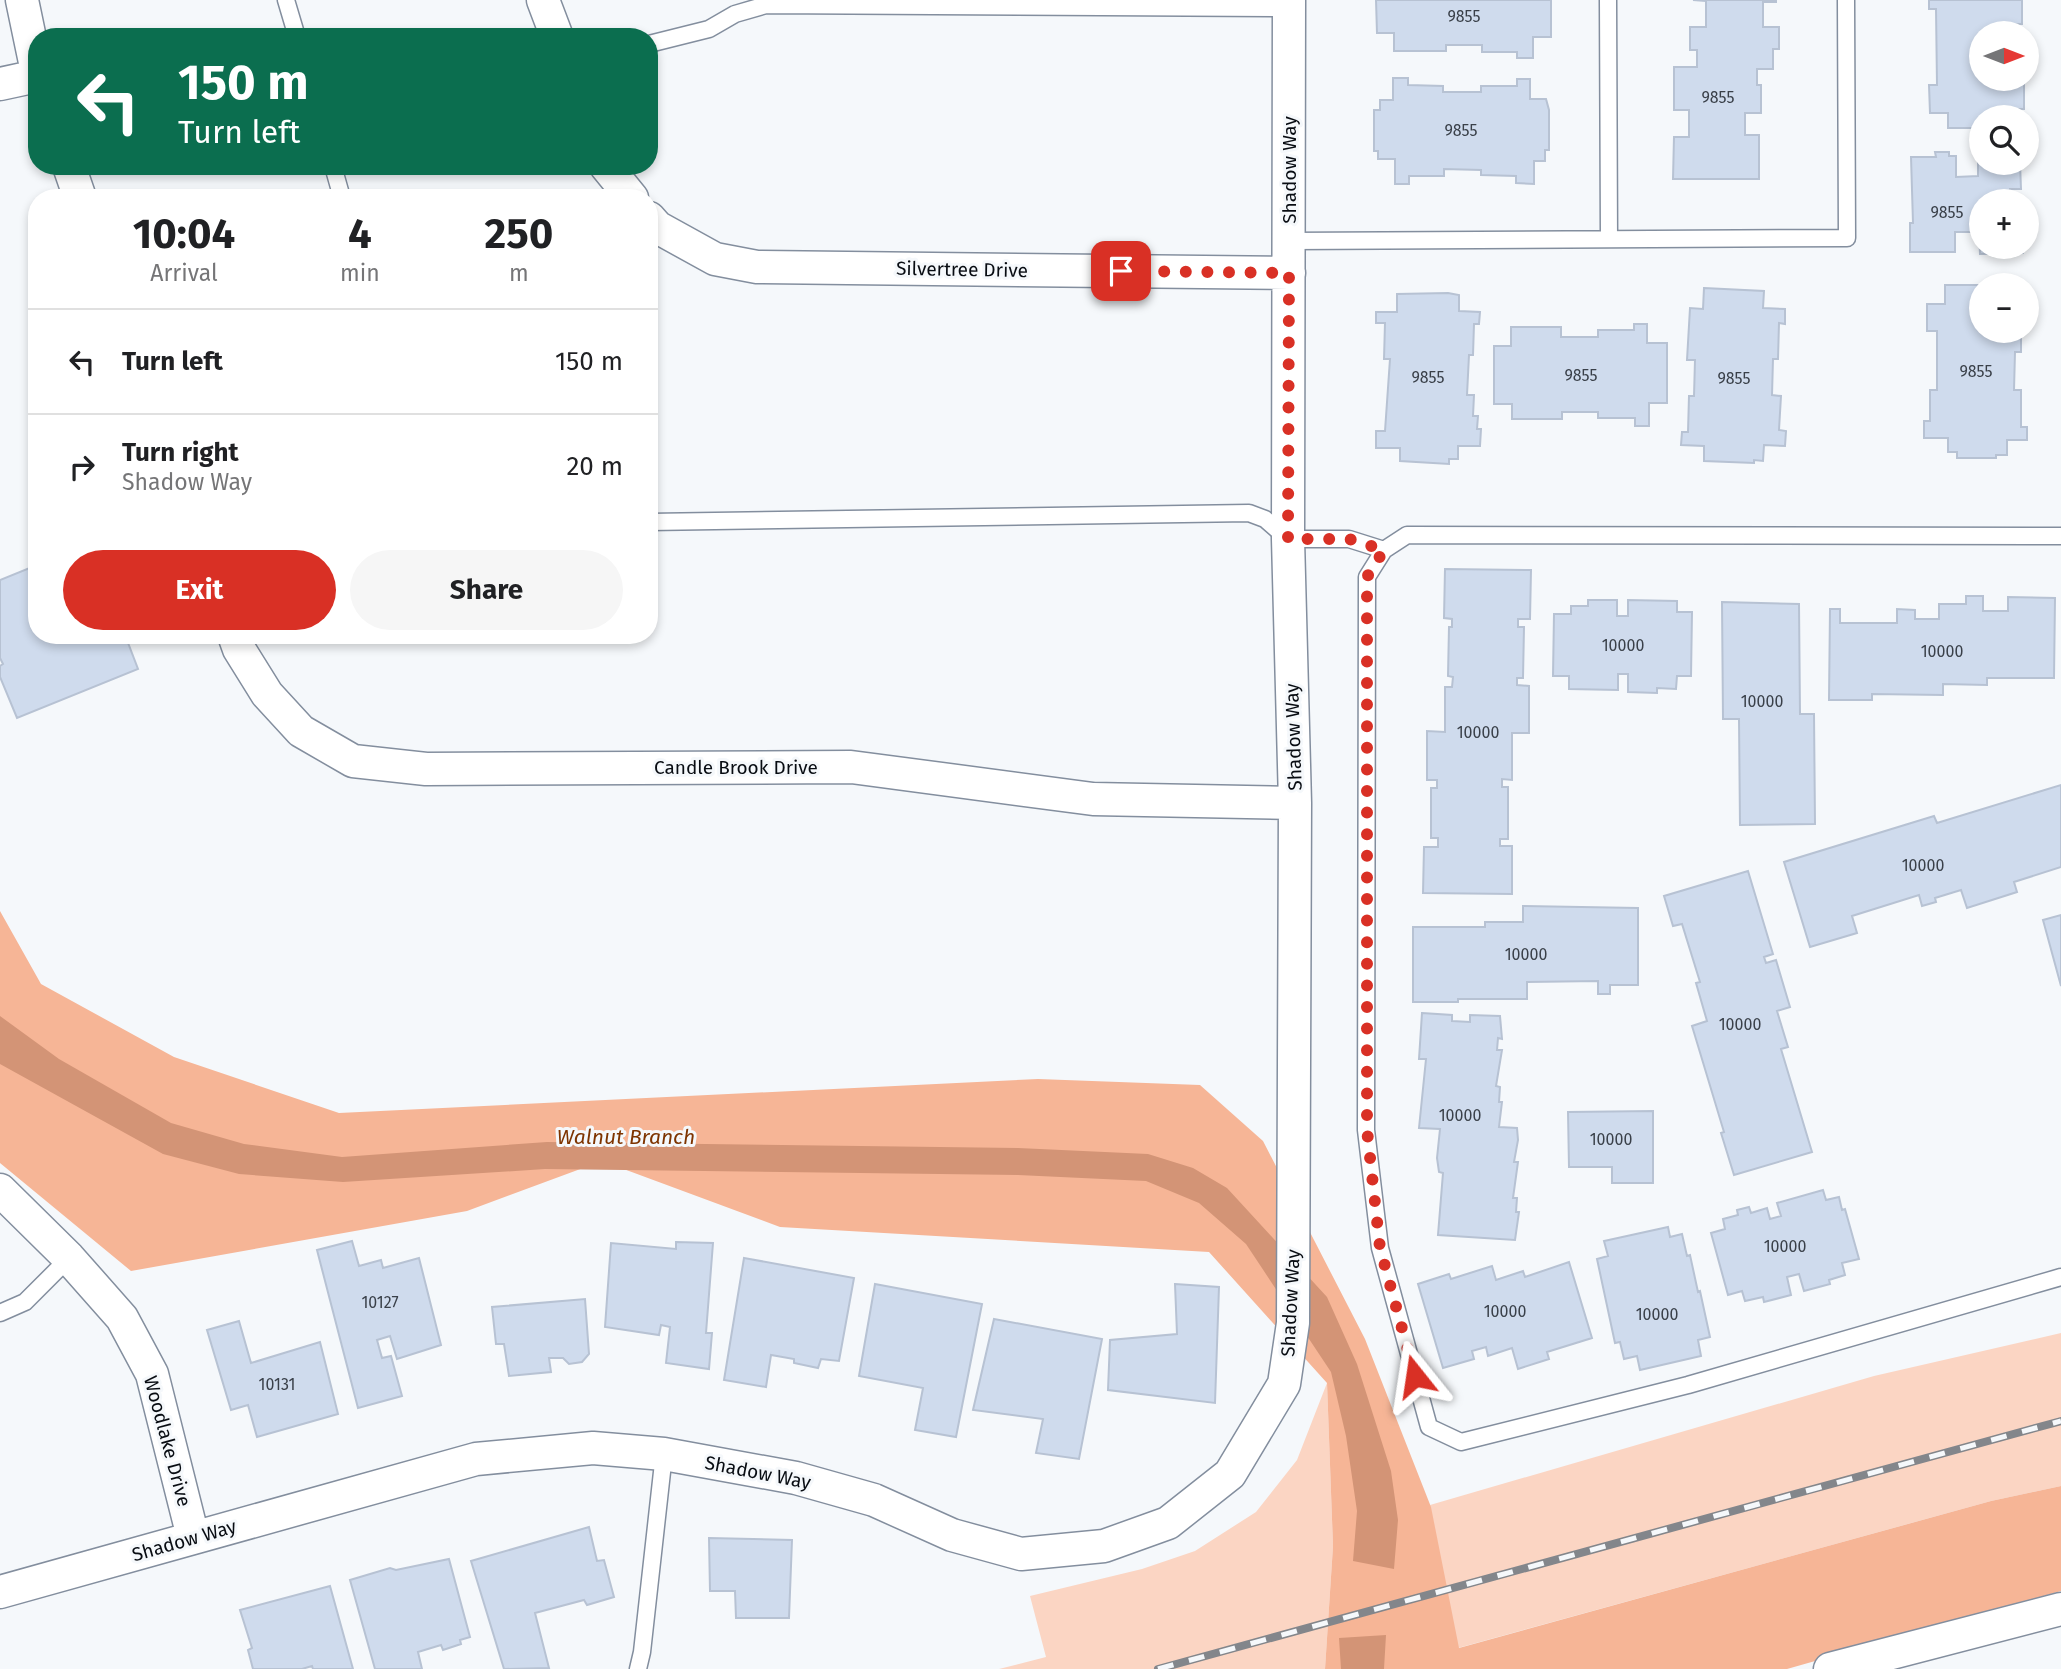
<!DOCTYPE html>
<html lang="en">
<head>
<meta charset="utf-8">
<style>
	:root { --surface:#fff; --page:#f6f6f6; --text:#202124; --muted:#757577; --line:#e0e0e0; --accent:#d93025 }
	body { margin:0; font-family:"Fira Sans",sans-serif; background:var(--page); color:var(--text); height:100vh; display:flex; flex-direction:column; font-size:26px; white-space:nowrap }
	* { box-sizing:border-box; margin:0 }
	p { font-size:23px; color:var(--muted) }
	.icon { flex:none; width:38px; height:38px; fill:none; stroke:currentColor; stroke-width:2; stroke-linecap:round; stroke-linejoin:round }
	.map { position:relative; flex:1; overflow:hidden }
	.side { position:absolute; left:28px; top:189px; width:630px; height:455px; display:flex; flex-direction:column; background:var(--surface); border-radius:28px; box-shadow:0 4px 10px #0003 }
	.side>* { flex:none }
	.guide { position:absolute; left:28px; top:28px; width:630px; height:147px; border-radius:28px; box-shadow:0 4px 10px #0003; background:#0b6e4f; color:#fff; overflow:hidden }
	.needle { width:46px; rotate:90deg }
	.fabs { position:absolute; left:1969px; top:21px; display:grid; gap:14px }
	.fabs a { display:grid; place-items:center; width:70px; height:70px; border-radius:50%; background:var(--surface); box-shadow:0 4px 10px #0003; font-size:35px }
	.pin { position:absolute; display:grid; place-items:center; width:60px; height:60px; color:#fff; margin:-30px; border-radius:14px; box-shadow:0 4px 10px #0006 }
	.me { position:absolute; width:77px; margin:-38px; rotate:345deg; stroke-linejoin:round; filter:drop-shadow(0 0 5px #0008) }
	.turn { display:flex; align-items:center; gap:24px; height:147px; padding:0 35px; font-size:32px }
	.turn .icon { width:91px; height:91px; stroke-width:2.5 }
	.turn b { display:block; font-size:49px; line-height:60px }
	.eta { display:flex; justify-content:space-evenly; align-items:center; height:119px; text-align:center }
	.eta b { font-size:42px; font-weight:700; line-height:49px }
	.button { display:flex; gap:14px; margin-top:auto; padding:14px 35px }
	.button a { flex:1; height:80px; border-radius:42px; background:var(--accent); color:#fff; font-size:28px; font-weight:700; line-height:80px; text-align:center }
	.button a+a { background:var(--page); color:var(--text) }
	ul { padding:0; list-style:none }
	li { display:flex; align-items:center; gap:21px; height:105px; padding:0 35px; border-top:2px solid var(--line) }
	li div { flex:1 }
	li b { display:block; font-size:26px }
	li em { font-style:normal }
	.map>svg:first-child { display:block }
	.green { fill:#fbd5c3 }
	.forest { fill:#f6b596 }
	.water { fill:#d39476 }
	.building { fill:#cfdbed; stroke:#b7c2d3; stroke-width:2 }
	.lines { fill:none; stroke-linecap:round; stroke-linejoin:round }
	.service-casing { stroke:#838e9e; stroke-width:19 }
	.minor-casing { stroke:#838e9e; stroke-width:35 }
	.service { stroke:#fff; stroke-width:16 }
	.minor { stroke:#fff; stroke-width:32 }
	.rail-casing { stroke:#83868b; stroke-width:8 }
	.rail { stroke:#f5f8fb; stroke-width:5; stroke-dasharray:16; stroke-linecap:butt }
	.route { stroke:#d93025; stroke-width:12; stroke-dasharray:0 21.6 }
	.labels { text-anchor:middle; stroke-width:6; stroke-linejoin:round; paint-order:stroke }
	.number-label { font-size:16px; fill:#3a4049 }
	.street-label { font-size:19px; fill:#080c12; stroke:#f5f8fb }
	.water-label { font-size:21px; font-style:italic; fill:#7e3400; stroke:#f5f8fb }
</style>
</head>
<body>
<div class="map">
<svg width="2061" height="1669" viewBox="0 0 2061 1669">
	<rect width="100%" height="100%" fill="#f5f8fb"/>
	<path class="green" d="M2061,1333V1486L1991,1501L1458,1648L1430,1505L1874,1376Z
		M1327,1383L1333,1546L1325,1669H999L1046,1657L1030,1596L1142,1569L1195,1551L1256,1512L1297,1460Z"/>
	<path class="forest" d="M0,911L41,984L174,1057L339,1113L1038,1079L1200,1085L1263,1141L1365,1339L1431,1507L1459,1648L1991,1501L2061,1486V1591L1787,1669H1325L1333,1546L1327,1383L1209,1252L780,1227L602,1161L467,1211L131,1271L0,1163Z"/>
	<path class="water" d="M0,1016L59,1059L171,1123L244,1144L342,1157L547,1142L782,1145L1018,1148L1148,1154L1193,1168L1227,1188L1327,1297L1357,1364L1391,1471L1398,1520L1394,1569L1353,1561L1357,1511L1346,1436L1331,1372L1246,1244L1199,1203L1146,1181L1018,1175L545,1169L343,1182L239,1174L163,1154L0,1064Z
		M1386,1635L1384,1669H1341L1339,1638Z"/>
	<path class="building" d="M1376,0H1551V37H1533V58H1517V52H1482V45H1446V51H1394V33H1377Z
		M1693,0H1776V2H1763V27H1779V49H1773V69H1757V85H1761V113H1745V135H1759V179H1673L1674,137H1689V110H1674V67H1697V50H1690V27H1706V1Z
		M1929,0H2022V24H2015V33H1981V79H2024V109H2011V117H1981V128H1948V113H1930L1929,85H1937L1936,9H1929Z
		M1393,78H1408V85L1443,86V92H1481V86H1517V79H1530V99H1546L1549,110V150H1545V161H1534V184L1516,183V176L1481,175V170L1444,169V176H1409V184H1395V159H1378V151H1374V110H1380V100H1393Z
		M1935,152H1949V156H1956V177L1978,176V153H1981V163H2020L2021,189H2010V201H1981V247H2023V253L1980,254L1979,232H1955V252H1910V223H1913L1911,157H1936Z
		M1945,285H2008H1981V331H2021V352H2015L2014,390H2021V427H2027V440H2007V455H1996V458H1957V452H1948V438H1924V421H1930V390H1937V331H1927V304H1945Z
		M1704,288L1764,291L1763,308L1785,309V324L1779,323L1778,359H1773L1772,395L1781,396L1779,430L1786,431L1785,446L1764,445L1763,461L1754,460V463L1704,461V446L1681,445L1682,432H1688L1689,396H1694L1695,360H1687L1690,308L1703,309Z
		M1448,293L1459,295V311L1480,312L1479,324H1474L1473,355H1469L1467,395H1474L1473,416H1478L1477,429H1481L1480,446H1458V459H1449V464L1400,461V448H1376V431H1385L1390,359H1384L1385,323H1376V312H1397V294Z
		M1634,324H1647V343H1667V403H1649V426H1635V418H1598V412H1562V419H1512V404H1494V346H1511V327H1561V337H1598V330H1634Z
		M37,565V635H89L90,640L101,635H125L138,669L17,718L0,677V666L3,664L0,658V580Z
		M1445,569L1531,570L1530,619H1518V627H1524L1523,678H1517V685L1529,686V733H1512V780L1502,779V787H1508V839H1500V846H1512V894L1423,893L1424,847H1438V838H1431V788H1437V780H1427V731L1445,732V687H1452L1453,677L1448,676L1449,627H1452V619L1444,618Z
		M1966,596H1983V611H2008V597L2055,598L2054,678H1987V685L1943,684V695L1872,694V700H1829L1830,609H1840V623H1897V609L1915,610V619H1939V604H1966Z
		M1588,600H1617V616H1628V600L1677,601V612H1692L1691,676H1677L1676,689L1657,688V693L1628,692V674H1618V690L1569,689V676H1553L1554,614H1571V606H1588Z
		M1722,602L1799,604L1800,714H1814L1815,824L1740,825L1739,719H1723Z
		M2061,785V867L2014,882L2017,892L1967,908L1961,890L1935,898L1936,902L1922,906L1919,895L1852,916L1857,933L1810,947L1784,862L1934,816L1937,823Z
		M1748,871L1773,954L1764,957L1766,963L1776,960L1790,1007L1777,1011L1788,1047L1781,1049L1812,1152L1734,1175L1721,1133L1724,1132L1692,1026L1707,1021L1696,983L1700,982L1682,924L1673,926L1664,896Z
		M1523,906L1638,908V985H1610V994H1598V981L1527,982V999H1458V1002H1413V927H1485V922H1523Z
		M2061,915V986L2043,920Z
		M1422,1013L1452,1015V1021L1470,1022V1015L1500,1016L1502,1039L1498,1038L1497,1050H1502L1496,1086L1500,1087L1499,1102H1502L1499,1127L1517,1128L1518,1140L1514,1162H1518L1513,1198H1517L1516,1212H1519L1515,1240L1438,1235L1443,1173L1439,1172L1437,1158L1440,1129L1419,1128L1426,1059H1419Z
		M1653,1111V1183H1612V1167H1569L1568,1112Z
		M1823,1190L1826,1200L1839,1197L1842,1210L1845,1209L1859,1259L1842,1263L1845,1275L1829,1280L1830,1284L1804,1291L1799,1274L1787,1277L1791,1295L1764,1302L1763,1297L1745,1301L1742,1291L1728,1295L1711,1233L1725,1229L1723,1219L1738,1215L1737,1210L1749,1207L1751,1213L1767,1208L1770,1219L1781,1216L1777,1203Z
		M1668,1227L1670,1237L1682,1234L1687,1256L1690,1255L1698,1292L1700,1291L1710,1337L1698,1340L1701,1356L1640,1370L1637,1356L1624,1359L1620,1342L1615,1343L1597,1259L1608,1256L1604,1241Z
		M352,1241L359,1266L381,1260L383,1268L419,1258L441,1345L397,1359L390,1336L377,1340L382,1358L391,1356L402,1396L358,1408L317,1250Z
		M676,1242L713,1243L706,1333H712L709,1369L666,1363L670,1327L661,1325L659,1335L605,1327L611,1243L676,1249Z
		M744,1258L854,1278L839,1361L821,1359L818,1368L794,1363V1359L771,1355L766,1387L724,1380Z
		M1569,1262L1592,1338L1547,1352L1549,1359L1518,1369L1512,1348L1488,1356L1486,1347L1472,1351L1474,1359L1443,1368L1418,1284L1449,1274L1451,1279L1492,1266L1496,1280L1523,1271L1525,1277Z
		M875,1284L982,1304L956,1437L915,1430L923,1388L859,1376Z
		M1175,1284L1219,1287L1215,1403L1108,1390L1110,1340L1177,1334Z
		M585,1299L589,1354L582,1362L569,1364L563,1358H549L551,1372L509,1376L504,1344H496L492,1307Z
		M994,1319L1102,1339L1079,1459L1036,1453L1043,1419L973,1410Z
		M239,1321L251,1363L320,1342L338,1414L257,1437L248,1405L231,1410L207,1330Z
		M589,1527L597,1561L604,1560L614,1597L587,1605L584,1600L535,1613L549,1668L504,1669L471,1561Z
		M709,1538L792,1540L789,1618H736L735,1591H710Z
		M449,1559L470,1637L460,1640L461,1644L443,1650L441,1645L418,1652L422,1669H375L350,1580L390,1568L396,1570Z
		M330,1586L353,1669H313L312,1666L302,1669H253L248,1650L252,1648L240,1610Z"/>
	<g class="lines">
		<g class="service-casing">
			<path id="service" d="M286,0L297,37
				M1608,0L1609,239
				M649,44L709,29L735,14L766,5L1289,8
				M333,166L342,198
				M1289,241L1847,238L1846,0
				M649,522L1249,513L1265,519L1288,539H1349L1384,550
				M2061,536L1407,535L1384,550L1367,577L1366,1130L1380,1248L1429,1427L1461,1442L1688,1385L2061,1277
				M0,1313L25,1302L69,1258
				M638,1669L642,1652L664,1454"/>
		</g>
		<g class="minor-casing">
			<path id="minor" d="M22,0L37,72
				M543,0L557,37
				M0,84L37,76
				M69,166L80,198
				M606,166L632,198
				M649,218L657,227L715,259L757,267L1289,273
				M234,635L239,649L267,694L301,731L353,761L426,769L851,767L1093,799L1295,803
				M0,1190L69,1258L122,1318L152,1374L193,1537
				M0,1592L476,1459L593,1448L664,1454L796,1478L874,1500L952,1535L1021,1554L1104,1546L1168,1523L1230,1474L1284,1384L1293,1323L1295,803L1288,539L1289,0
				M1830,1669L2061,1609"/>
		</g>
		<use href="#service" class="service"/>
		<use href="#minor" class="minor"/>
		<g class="rail-casing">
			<path id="rail" d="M1158,1669L2061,1421"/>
		</g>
		<use href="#rail" class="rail"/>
	</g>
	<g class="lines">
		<path class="route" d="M1121,271L1289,273L1288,539H1349L1384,550L1367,577V1130L1380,1248L1415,1376"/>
	</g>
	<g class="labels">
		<g class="number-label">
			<text x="1464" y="22">9855</text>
			<text x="1718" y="103">9855</text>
			<text x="1461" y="136">9855</text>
			<text x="1947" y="218">9855</text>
			<text x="1976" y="377">9855</text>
			<text x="1581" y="381">9855</text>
			<text x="1428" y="383">9855</text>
			<text x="1734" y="384">9855</text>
			<text x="1623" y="651">10000</text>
			<text x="1942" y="657">10000</text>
			<text x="1762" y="707">10000</text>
			<text x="1478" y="738">10000</text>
			<text x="1923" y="871">10000</text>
			<text x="1526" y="960">10000</text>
			<text x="1740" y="1030">10000</text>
			<text x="1460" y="1121">10000</text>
			<text x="1611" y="1145">10000</text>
			<text x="1785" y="1252">10000</text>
			<text x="380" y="1308">10127</text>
			<text x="1505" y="1317">10000</text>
			<text x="1657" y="1320">10000</text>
			<text x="277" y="1390">10131</text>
		</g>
		<g class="street-label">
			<text transform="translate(1289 170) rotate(-90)" y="7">Shadow Way</text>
			<text transform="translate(962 269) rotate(1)" y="7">Silvertree Drive</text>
			<text transform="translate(1293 737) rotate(-92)" y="7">Shadow Way</text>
			<text x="736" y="774">Candle Brook Drive</text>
			<text transform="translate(1290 1303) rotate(-87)" y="7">Shadow Way</text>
			<text transform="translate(168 1441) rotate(75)" y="7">Woodlake Drive</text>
			<text transform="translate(758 1472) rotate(11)" y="7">Shadow Way</text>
			<text transform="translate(184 1540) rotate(-16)" y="7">Shadow Way</text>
		</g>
		<g class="water-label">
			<text x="626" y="1144">Walnut Branch</text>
		</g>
	</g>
</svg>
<div class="fabs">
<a><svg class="needle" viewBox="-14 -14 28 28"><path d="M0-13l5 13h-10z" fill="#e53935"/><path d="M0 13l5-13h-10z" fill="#757577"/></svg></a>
<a><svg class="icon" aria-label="search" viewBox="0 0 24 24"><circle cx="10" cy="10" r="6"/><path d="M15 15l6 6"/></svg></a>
<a>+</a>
<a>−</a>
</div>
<div class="pin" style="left:1121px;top:271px;background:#d93025"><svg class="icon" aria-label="arrive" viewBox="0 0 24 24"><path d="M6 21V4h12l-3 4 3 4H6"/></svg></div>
<svg class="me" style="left:1415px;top:1376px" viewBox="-20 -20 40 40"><path d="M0-17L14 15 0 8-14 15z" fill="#d93025" stroke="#fff" stroke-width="4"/></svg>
<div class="guide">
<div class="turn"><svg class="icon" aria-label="left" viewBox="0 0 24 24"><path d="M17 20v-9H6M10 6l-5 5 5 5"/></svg><div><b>150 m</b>Turn left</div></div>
</div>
<section class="side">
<div class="eta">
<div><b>10:04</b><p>Arrival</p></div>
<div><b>4</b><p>min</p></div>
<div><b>250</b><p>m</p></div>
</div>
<ul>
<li><svg class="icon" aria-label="left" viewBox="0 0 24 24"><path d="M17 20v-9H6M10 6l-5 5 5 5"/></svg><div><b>Turn left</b></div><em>150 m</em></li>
<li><svg class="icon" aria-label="right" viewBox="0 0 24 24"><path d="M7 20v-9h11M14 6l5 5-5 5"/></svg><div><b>Turn right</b><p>Shadow Way</p></div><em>20 m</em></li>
</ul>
<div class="button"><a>Exit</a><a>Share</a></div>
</section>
</div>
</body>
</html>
